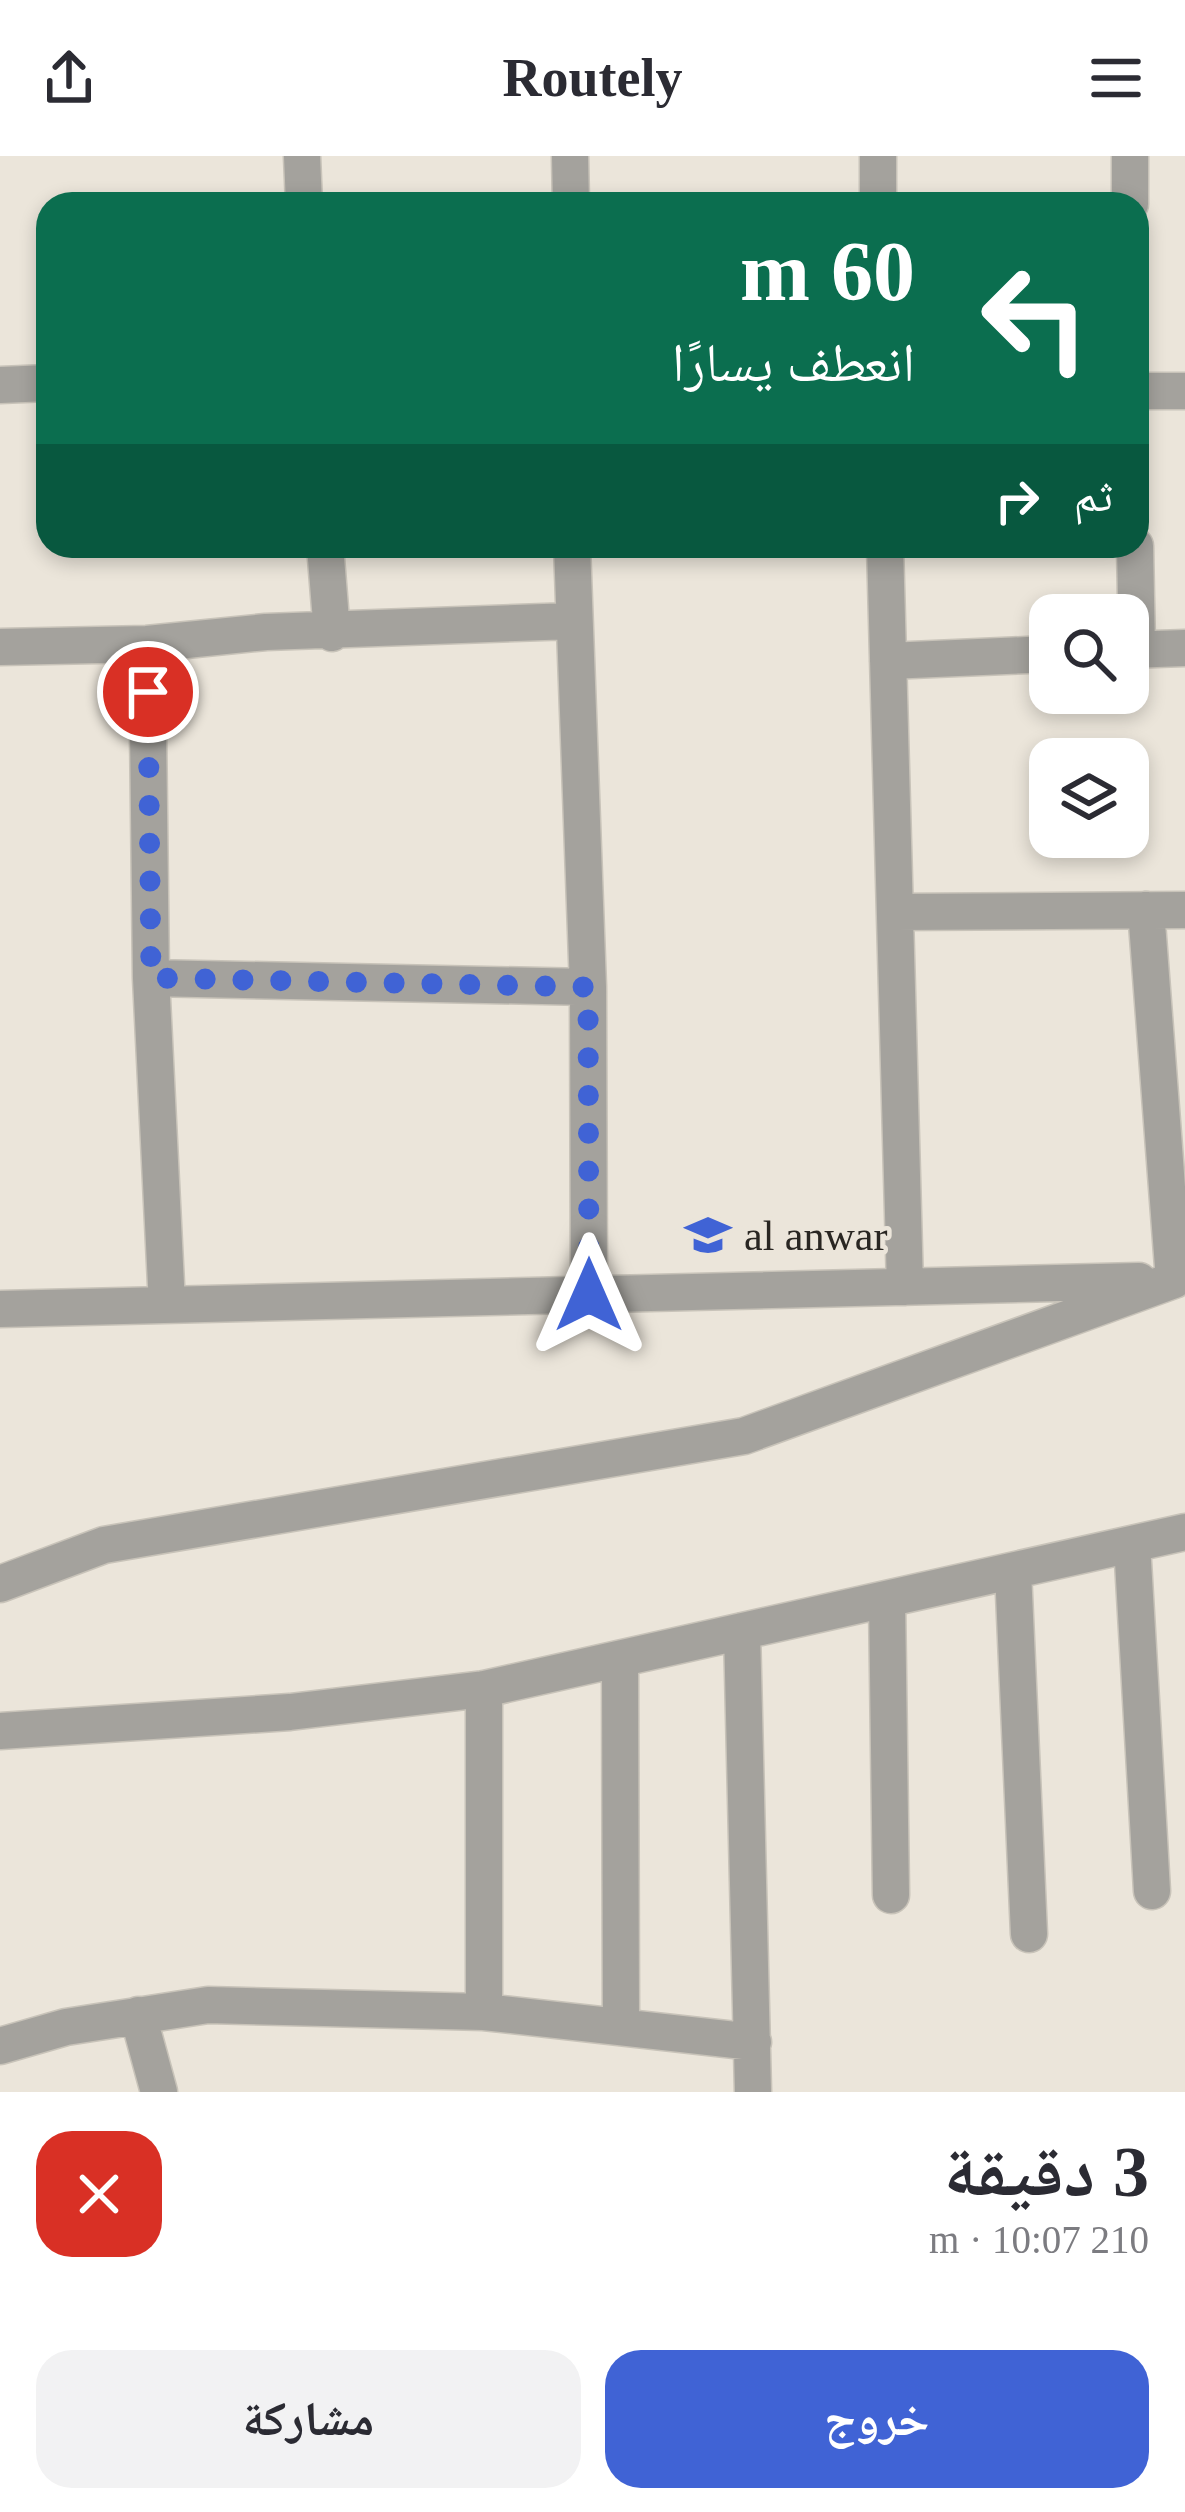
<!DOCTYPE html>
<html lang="ar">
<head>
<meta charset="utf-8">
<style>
	:root { --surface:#fff; --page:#f2f2f3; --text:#2b2b33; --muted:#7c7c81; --accent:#4063d5 }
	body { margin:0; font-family:"Times New Roman","Noto Naskh Arabic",serif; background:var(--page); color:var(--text); direction:rtl; height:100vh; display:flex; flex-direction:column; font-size:45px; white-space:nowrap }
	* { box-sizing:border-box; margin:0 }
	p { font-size:39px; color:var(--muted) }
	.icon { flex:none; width:66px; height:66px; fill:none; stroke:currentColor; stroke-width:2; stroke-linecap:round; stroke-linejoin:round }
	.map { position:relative; height:1936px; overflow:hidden; direction:ltr }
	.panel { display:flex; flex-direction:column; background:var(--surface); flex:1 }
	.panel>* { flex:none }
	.banner { position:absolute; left:36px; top:36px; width:1113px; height:366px; border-radius:36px; box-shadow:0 6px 18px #0003; direction:rtl; background:#0b6e4f; color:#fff; overflow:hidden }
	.controls { position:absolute; left:1029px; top:438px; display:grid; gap:24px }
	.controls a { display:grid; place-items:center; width:120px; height:120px; border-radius:24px; background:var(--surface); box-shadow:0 6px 18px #0003; font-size:60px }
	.pin { position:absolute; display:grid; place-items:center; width:102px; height:102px; color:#fff; margin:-51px; border:6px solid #fff; border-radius:50%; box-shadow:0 3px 12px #0007 }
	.me { position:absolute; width:132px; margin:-66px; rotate:0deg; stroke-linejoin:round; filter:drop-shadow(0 0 9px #0008) }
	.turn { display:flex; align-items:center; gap:42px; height:252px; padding:0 36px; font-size:54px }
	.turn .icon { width:156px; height:156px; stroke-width:2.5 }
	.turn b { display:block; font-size:84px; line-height:102px }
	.then { display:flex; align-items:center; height:114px; padding:0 36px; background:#0003; gap:24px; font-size:45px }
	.round { display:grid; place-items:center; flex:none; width:126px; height:126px; border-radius:36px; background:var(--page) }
	.summary { display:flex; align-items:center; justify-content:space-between; height:204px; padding:0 36px }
	h1 { font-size:72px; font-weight:800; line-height:90px }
	.button { display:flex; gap:24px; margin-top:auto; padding:24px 36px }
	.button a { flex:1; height:138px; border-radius:36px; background:var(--accent); color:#fff; font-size:48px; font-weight:800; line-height:138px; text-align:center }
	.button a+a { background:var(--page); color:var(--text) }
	header { display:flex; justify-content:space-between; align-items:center; height:156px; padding:0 36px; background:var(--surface); font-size:54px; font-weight:800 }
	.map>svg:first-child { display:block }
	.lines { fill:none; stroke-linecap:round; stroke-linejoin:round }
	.minor-casing { stroke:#c8c3b9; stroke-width:39 }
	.minor { stroke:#a4a29d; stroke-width:36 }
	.route { stroke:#4063d5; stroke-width:21; stroke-dasharray:0 37.8 }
	.labels { text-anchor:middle; stroke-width:9; stroke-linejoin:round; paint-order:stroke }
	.poi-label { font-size:42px; fill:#292622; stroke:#ebe5da; text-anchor:start }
</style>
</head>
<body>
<header><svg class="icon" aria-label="menu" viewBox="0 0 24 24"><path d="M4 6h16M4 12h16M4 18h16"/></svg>Routely<svg class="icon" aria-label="share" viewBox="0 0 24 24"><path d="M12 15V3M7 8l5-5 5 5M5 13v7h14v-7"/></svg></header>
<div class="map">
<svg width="1185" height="1936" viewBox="0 0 1185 1936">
	<rect width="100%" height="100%" fill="#ebe5da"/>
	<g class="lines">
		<g class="minor-casing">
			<path id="minor" d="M302,0L304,48
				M570,0L571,48
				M1130,0V48
				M878,48V0
				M0,229L48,227
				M1137,235H1185
				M325,390L332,477
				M572,390L588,831L589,1139
				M885,390L905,1131
				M1135,390L1137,494
				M147,488L151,822L167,1149
				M0,491L147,488L266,476L573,465
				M1128,494L1185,492
				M888,505L1050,498
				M895,756L1185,754
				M151,822L588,831
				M0,1153L1139,1125
				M1132,1388L1152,1735
				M1013,1415L1029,1778
				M0,1428L104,1389L744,1280L1174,1124L1146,754
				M887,1443L891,1739
				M742,1475L753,1936
				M620,1503L621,1871
				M0,1575L290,1556L484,1533L1185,1376
				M484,1856V1533
				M138,1859L159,1936
				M0,1890L66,1871L208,1849L484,1856L753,1886"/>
		</g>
		<use href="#minor" class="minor"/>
	</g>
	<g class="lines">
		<path class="route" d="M148,536L151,822L588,831L589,1139"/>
	</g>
	<defs>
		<g id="school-bare" transform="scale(3.6)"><path d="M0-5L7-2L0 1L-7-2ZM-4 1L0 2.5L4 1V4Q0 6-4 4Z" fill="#4063d5" stroke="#ebe5da" stroke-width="2.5" paint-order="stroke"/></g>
	</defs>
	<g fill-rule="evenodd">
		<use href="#school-bare" x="708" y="1079"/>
	</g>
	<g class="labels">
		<g class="poi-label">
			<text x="744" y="1094">al anwar</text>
		</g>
	</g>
</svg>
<div class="controls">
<a><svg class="icon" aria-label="search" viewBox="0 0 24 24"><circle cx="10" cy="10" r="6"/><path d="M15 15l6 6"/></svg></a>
<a><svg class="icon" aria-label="layers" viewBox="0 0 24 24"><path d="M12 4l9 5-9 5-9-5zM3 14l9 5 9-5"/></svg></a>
</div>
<div class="pin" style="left:148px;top:536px;background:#d93025"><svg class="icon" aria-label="arrive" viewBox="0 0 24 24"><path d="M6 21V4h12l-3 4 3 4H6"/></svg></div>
<svg class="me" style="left:589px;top:1139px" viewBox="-20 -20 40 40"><path d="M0-17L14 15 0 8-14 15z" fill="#4063d5" stroke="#fff" stroke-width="4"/></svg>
<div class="banner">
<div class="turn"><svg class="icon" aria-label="left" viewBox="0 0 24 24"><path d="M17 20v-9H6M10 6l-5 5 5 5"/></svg><div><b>60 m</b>انعطف يسارًا</div></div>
<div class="then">ثم<svg class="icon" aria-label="right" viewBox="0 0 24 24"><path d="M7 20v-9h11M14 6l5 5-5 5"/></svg></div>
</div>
</div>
<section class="panel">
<div class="summary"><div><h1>3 دقيقة</h1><p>210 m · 10:07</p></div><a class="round" style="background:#d93025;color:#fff"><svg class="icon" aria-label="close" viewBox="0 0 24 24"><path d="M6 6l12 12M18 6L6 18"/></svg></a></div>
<div class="button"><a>خروج</a><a>مشاركة</a></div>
</section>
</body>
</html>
